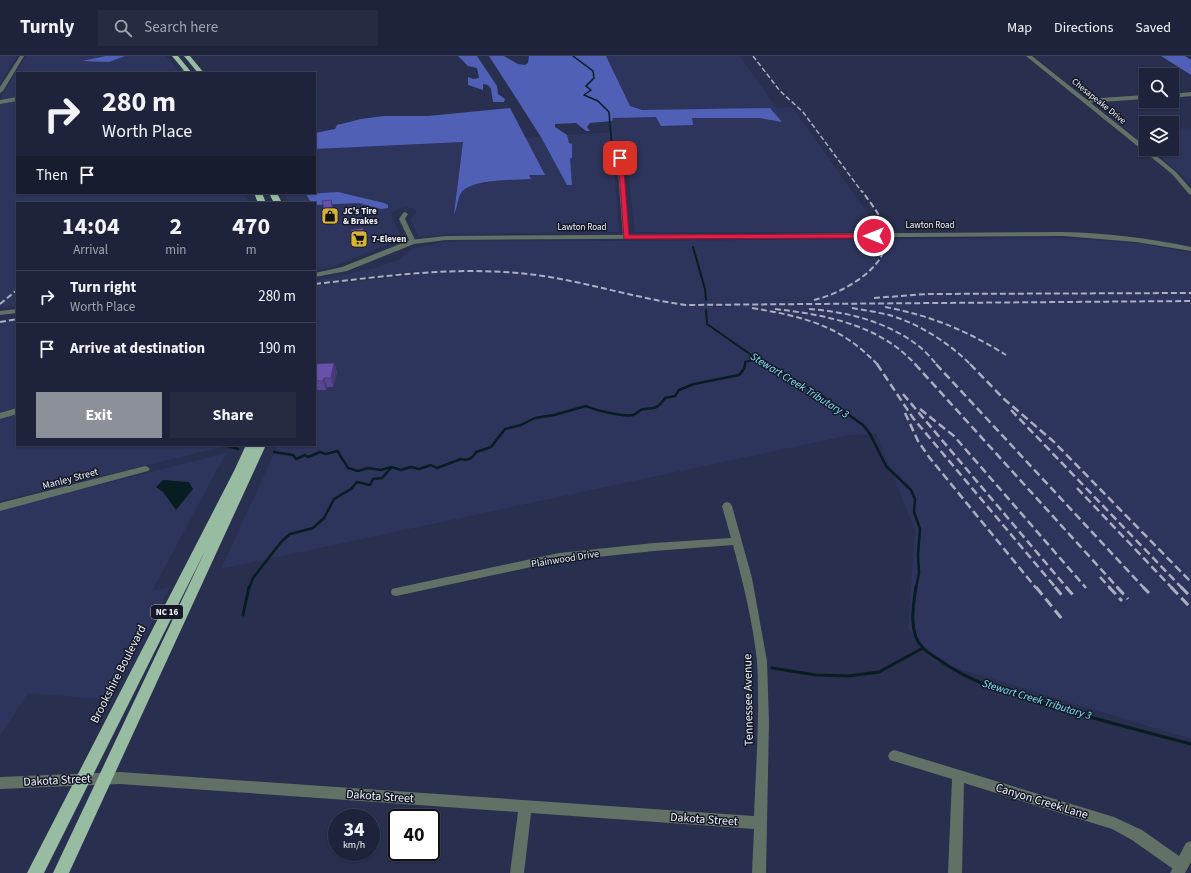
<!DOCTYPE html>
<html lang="en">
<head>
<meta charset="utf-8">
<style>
	:root { --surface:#1e233b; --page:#262b42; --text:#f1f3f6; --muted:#a1a4af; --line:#3c4055; --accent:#8c9099 }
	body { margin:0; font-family:"Source Sans 3",sans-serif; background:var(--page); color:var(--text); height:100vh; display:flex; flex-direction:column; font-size:15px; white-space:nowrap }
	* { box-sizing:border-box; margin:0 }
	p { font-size:13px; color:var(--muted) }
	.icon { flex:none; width:22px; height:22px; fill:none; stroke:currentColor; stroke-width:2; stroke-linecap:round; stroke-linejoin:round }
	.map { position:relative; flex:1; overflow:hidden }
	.side { position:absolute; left:16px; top:146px; width:300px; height:244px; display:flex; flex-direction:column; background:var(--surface); border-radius:0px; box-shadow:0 1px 3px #0004,0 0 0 1px var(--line) }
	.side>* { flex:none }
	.top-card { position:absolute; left:16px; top:16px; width:300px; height:122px; border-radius:0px; box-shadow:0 1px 3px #0004,0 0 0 1px var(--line); background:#1e233b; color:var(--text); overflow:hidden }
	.tools { position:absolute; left:1139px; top:12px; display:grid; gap:8px }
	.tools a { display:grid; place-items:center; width:40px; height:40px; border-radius:0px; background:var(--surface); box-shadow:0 1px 3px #0004,0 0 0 1px var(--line); font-size:20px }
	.speed { position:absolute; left:328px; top:753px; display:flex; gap:8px; font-size:20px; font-weight:700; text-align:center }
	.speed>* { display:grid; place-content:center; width:52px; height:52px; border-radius:50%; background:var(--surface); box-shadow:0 1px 3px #0004,0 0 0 1px var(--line); line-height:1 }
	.speed small { font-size:10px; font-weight:400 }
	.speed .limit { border:2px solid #111; border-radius:6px; background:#fff; color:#111 }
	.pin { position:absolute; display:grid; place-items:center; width:34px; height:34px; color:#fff; margin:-17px; border-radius:8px; box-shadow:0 2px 6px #0006 }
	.me { position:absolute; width:44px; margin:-22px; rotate:270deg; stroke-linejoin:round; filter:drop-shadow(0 0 3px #0008) }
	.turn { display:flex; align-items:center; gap:14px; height:84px; padding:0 20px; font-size:18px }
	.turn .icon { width:52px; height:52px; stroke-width:2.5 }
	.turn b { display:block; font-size:28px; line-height:34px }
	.then { display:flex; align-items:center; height:38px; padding:0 20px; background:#0003; gap:8px; font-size:15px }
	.eta { display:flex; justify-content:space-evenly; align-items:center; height:68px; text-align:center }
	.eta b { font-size:24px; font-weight:700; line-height:28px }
	.primary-button { display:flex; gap:8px; margin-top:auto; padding:8px 20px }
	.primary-button a { flex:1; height:46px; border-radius:0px; background:var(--accent); color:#fff; font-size:16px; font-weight:700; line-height:46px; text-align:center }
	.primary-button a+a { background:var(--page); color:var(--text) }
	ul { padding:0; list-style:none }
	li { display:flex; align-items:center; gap:12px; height:52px; padding:0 20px; border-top:1px solid var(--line) }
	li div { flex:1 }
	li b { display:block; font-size:15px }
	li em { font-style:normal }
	header { display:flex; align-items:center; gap:24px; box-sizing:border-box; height:56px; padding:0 20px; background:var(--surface); border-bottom:1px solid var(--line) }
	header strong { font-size:19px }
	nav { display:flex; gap:22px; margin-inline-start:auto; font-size:14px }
	.search { width:280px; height:36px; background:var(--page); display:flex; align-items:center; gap:10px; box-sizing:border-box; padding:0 14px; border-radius:0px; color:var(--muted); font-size:15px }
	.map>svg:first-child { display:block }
	.built { fill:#2d355c }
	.forest { fill:#5160b7 }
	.water { fill:#081d21 }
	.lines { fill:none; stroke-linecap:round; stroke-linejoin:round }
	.stream-far3 { stroke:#081d21; stroke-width:1.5 }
	.stream-far2 { stroke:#081d21; stroke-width:2 }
	.stream-far1 { stroke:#081d21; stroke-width:2.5 }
	.stream { stroke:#081d21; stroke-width:3 }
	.minor { fill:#627165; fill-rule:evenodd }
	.tertiary { fill:#627165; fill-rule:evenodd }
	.trunk { fill:#98bca2; fill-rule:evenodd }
	.rail-far3 { stroke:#aaaebf; stroke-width:1.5; stroke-dasharray:5 2.5; stroke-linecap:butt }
	.rail-far2 { stroke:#aaaebf; stroke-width:2; stroke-dasharray:6 3; stroke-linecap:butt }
	.rail-far1 { stroke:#aaaebf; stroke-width:2.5; stroke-dasharray:8 4; stroke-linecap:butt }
	.rail { stroke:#aaaebf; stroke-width:3; stroke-dasharray:10 5; stroke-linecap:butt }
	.wall { fill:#594692 }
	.shaded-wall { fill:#493977 }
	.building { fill:#6851aa; stroke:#493977 }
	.route { fill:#e11d48; stroke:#92132f }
	.labels { text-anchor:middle; stroke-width:3; stroke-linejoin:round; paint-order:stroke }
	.far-street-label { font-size:9px; fill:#f0f3fb; stroke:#151927 }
	.far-poi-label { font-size:9px; font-weight:bold; fill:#f0f3fb; stroke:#151927; text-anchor:start }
	.shield { fill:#151927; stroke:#aeb2bb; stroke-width:1 }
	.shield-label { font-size:9px; font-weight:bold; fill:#f0f3fb }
	.street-label { font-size:10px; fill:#f0f3fb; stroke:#151927 }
	.water-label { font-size:11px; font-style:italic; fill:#7fe6fc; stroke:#151927 }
	.near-street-label { font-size:12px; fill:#f0f3fb; stroke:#151927 }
</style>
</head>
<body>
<header>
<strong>Turnly</strong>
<div class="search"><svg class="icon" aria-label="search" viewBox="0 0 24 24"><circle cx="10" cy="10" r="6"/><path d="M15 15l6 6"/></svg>Search here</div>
<nav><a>Map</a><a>Directions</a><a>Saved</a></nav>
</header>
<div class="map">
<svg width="1191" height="817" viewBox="0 0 1191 817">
	<rect width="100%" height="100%" fill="#282f4f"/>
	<path class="built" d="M0,0H17L0,28Z
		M26,0H166L179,17H17V137H243L248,147H17V250L0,252V43Z
		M602,0H740L777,52L792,51L881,176H635L627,111L634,102L631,98L618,96L611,98L607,101V103L613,109L614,111L619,176L451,178L419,181L410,163L417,157L415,153L405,151L394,155L391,159L403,185L398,184L333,211L315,214V147H289L284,137H315V93L463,86L612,76L604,57Z
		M1191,72V128L1153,93H1172V73Z
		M1060,182L1138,187L1191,197V683L933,605L908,573L915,474L876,378L850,379L221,513L278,389H315V230L421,218L418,215L315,227L317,224L375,212L400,203L413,192L445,186Z
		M17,264V353L0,358V266Z
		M17,357V389H230L0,445V362Z
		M226,397L152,535L170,531L111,644L28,637L0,680V454Z"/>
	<path class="forest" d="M106,0H125L109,6L82,5Z
		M458,0H477L497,30L498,38L505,43L504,46H493L491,33L488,29L483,28V34L468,29V21L473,23L479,22L477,12L468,10Z
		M489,0H504L518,8L525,9L528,7L529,0H606L630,50L642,54L770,52L782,66L759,62H692L693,69L661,70L656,61L613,62L612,65L590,67L587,71L590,75H586L576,67L555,68V71L567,79L569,87L572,88V102H570L572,129H567L541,81Z
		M1161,0H1185L1191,4V19Z
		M510,52L545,119H529L531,123C515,124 470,123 461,137C457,143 458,151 454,158L463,86L315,93V77L335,73L337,69L361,63L384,60H428Z
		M338,136L384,147L388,149V152L381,153L359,147L315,149V147L310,145L306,138Z"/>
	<path class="water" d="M163,424L189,426L193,433L176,454L163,436L156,431Z"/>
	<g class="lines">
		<path class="stream-far3" d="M573,0L593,15L594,22L586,30L591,34L584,39L598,45L609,56L612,92"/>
		<path class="stream-far2" d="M693,191L705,233L706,244
			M706,254L707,268L757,303L770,309
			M745,309V306L757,303"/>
		<path class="stream-far1" d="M768,308L822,340L863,369L870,378L886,410L911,434L915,443L914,456L920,473L918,499L919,517L916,532
			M225,389L238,393
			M274,396L293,399L296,403L305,399L308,401L320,396L326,398L338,395C340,402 345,405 348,412L358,415L368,412L381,414L391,411L401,414L411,411L419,413L431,409L437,412L461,403C468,405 473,402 476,396L491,391L505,373L521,369L535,362L554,359L586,350C594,354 624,361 633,359C637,358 640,353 644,353C656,352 657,353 665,342L675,340L679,334L694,328L739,319L744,313L745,308
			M249,532L253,522L281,486L290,478L313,472L324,462L334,443L351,433L357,426L370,429L373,423L382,422L391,412"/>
		<path class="stream" d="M916,531C913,550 908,577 923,592C927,596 933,600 938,603C971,627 1003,635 1041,647C1091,662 1141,675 1191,688
			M243,559L249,531
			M772,612L816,619L848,620L879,616L923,592"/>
		<path class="minor" d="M20,0H24L3,35L0,37V31Z
			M187,13L190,15L189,16L175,17Z
			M1191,36V40L1172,42V38Z
			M1146,39V43L1085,47L1082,45L1085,43Z
			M17,41V45L0,48V44Z
			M620,100L623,102L629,181L626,183L623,181L617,102Z
			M405,156L408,158L405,163L416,186L415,187H411L410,186L399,163L403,157Z
			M17,352V358L0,363V357Z
			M145,410L148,411L150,413L148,415L0,455V447Z
			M727,446L730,447L732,450L752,522L767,605L769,666L766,817H752L754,773L531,757L524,817H510L518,756L120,728L0,733V721L120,716L754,760C756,710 760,655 757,605C753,566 743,527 733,489L654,495L559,505L396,540L392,539L391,536L392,533L396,532L559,497L654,487L731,482L722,450L724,447Z
			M894,694L1114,761L1142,774L1186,805L1188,810L1186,815L1181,817L1176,815L1132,784L1112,773L964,727L962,817H948L952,723L890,704L888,700L890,696Z"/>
		<path class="tertiary" d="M1026,0H1032L1146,91V93H1148L1176,116L1191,133V139L1189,138L1172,118Z
			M1063,176C1106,177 1148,182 1191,191V195L1136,186L1063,180L446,184L414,188L347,215L315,221V217L342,211L410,184L446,180Z
			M17,253V257L0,259V255Z
			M1191,785V806L1185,817H1170L1186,787Z"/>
		<path class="trunk" d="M172,0H178L192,17H186Z
			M184,0H190L204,17H198Z
			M254,137H262L266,147H258Z
			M269,137H277L282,147H274Z
			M246,389H266L69,817H53L205,495L44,817H27L234,415Z"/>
		<path class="rail-far3" d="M753,0L780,35L803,56L862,136"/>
		<path class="rail-far2" d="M315,228C386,220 456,210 528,218C581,224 633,242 686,249L1191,245
			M874,242L927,238L1191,237
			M814,244C841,238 891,211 886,178C883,161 871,148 862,135
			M0,248L17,234
			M885,251C929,259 968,275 1006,299
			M752,252C805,261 840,269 878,309
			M852,252C864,254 877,256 889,259C920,268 949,287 971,309
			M775,253C827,259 880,269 916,309
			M809,253C849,256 888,266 920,291C926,296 932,303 937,309
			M0,266L17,263"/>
		<path class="rail-far1" d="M877,308L913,362L1056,532
			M915,308L1118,532
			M936,308L1144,532
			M970,308L1004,343L1053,385L1191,526
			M903,338L1067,532
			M920,353L954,380L1086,532
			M1011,354L1182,532
			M905,357L918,385L929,401L1036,532
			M1077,432L1172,532
			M1100,521L1110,532"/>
		<path class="rail" d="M1036,531L1062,563
			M1055,531L1064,542
			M1066,531L1073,539
			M1109,531L1122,545
			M1117,531L1128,543
			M1143,531L1149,537
			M1171,531L1191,552
			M1181,531L1191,541"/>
	</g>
	<path class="wall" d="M315,308L337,316L333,331H327L326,334H315Z"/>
	<path class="shaded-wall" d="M331,144L335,163L327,165L325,156Z
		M365,180L366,186L354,188L353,182Z
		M334,307L337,316L333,331L331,322Z
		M324,322L327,331L326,334L323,325Z"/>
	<path class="building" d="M331,144L333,155L325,156L322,145Z
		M363,172L365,180L353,182L351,174Z
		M334,307L331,322H324L323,325H315V308Z"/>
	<path class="route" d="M618,100L623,102L629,179L874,178L877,180L874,182L624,183Z"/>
	<defs>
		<g id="shop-square" transform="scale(0.9)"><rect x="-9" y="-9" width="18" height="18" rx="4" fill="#d7b434" stroke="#151927"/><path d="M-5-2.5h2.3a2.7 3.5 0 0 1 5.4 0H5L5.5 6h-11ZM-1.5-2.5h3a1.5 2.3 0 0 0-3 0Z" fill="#111"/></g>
		<g id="supermarket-square" transform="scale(0.9)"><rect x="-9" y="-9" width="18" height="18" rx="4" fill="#d7b434" stroke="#151927"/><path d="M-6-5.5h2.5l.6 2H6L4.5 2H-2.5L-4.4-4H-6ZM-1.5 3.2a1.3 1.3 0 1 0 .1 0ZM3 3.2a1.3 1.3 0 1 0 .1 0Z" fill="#111"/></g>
	</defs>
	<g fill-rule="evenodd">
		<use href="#shop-square" x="330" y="160"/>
		<use href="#supermarket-square" x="359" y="183"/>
	</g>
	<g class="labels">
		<g class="far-street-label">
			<text transform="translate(1099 45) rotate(39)" y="3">Chesapeake Drive</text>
			<text x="930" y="172">Lawton Road</text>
			<text x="582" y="174">Lawton Road</text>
		</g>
		<g class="far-poi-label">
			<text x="343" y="158">JC's Tire<tspan x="343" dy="10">&amp; Brakes</tspan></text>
			<text x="372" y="186">7-Eleven</text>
		</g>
		<rect class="shield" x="151" y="549" width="32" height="14" rx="3"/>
		<g class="shield-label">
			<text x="167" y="559">NC 16</text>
		</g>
		<g class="street-label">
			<text transform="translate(70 422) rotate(-15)" y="4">Manley Street</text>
			<text transform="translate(565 502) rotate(-9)" y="4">Plainwood Drive</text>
		</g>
		<g class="water-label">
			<text transform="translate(800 329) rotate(32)" y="4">Stewart Creek Tributary 3</text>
			<text transform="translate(1037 643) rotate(17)" y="4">Stewart Creek Tributary 3</text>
		</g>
		<g class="near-street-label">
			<text transform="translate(118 618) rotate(-63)" y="4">Brookshire Boulevard</text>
			<text transform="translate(748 644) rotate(-91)" y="4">Tennessee Avenue</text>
			<text transform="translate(57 724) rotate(-3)" y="4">Dakota Street</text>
			<text transform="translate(380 740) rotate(4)" y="4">Dakota Street</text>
			<text transform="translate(1042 745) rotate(17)" y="4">Canyon Creek Lane</text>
			<text transform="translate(704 763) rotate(4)" y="4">Dakota Street</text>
		</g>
	</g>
</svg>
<div class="tools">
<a><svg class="icon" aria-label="search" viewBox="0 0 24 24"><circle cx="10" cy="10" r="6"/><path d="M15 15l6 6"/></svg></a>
<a><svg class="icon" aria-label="layers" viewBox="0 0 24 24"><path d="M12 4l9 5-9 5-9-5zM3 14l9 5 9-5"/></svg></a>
</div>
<div class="speed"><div>34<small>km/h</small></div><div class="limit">40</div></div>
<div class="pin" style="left:620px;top:102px;background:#d93025"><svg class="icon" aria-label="arrive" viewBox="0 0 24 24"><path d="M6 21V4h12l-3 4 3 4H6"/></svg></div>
<svg class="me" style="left:874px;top:180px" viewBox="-20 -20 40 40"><circle r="17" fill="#e11d48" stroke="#fff" stroke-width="3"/><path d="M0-11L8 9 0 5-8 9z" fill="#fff"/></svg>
<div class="top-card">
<div class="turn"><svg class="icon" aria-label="right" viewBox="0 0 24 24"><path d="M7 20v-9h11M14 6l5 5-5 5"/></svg><div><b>280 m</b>Worth Place</div></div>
<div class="then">Then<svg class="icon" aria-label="arrive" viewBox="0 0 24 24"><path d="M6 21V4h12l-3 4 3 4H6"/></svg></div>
</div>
<section class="side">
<div class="eta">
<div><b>14:04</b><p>Arrival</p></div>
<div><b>2</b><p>min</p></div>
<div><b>470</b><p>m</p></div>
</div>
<ul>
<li><svg class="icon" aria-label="right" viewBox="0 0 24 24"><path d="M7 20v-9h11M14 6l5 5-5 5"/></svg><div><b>Turn right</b><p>Worth Place</p></div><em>280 m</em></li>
<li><svg class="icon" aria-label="arrive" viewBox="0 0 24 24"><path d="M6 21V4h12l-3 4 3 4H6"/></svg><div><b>Arrive at destination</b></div><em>190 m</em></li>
</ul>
<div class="primary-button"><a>Exit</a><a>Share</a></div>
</section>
</div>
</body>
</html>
